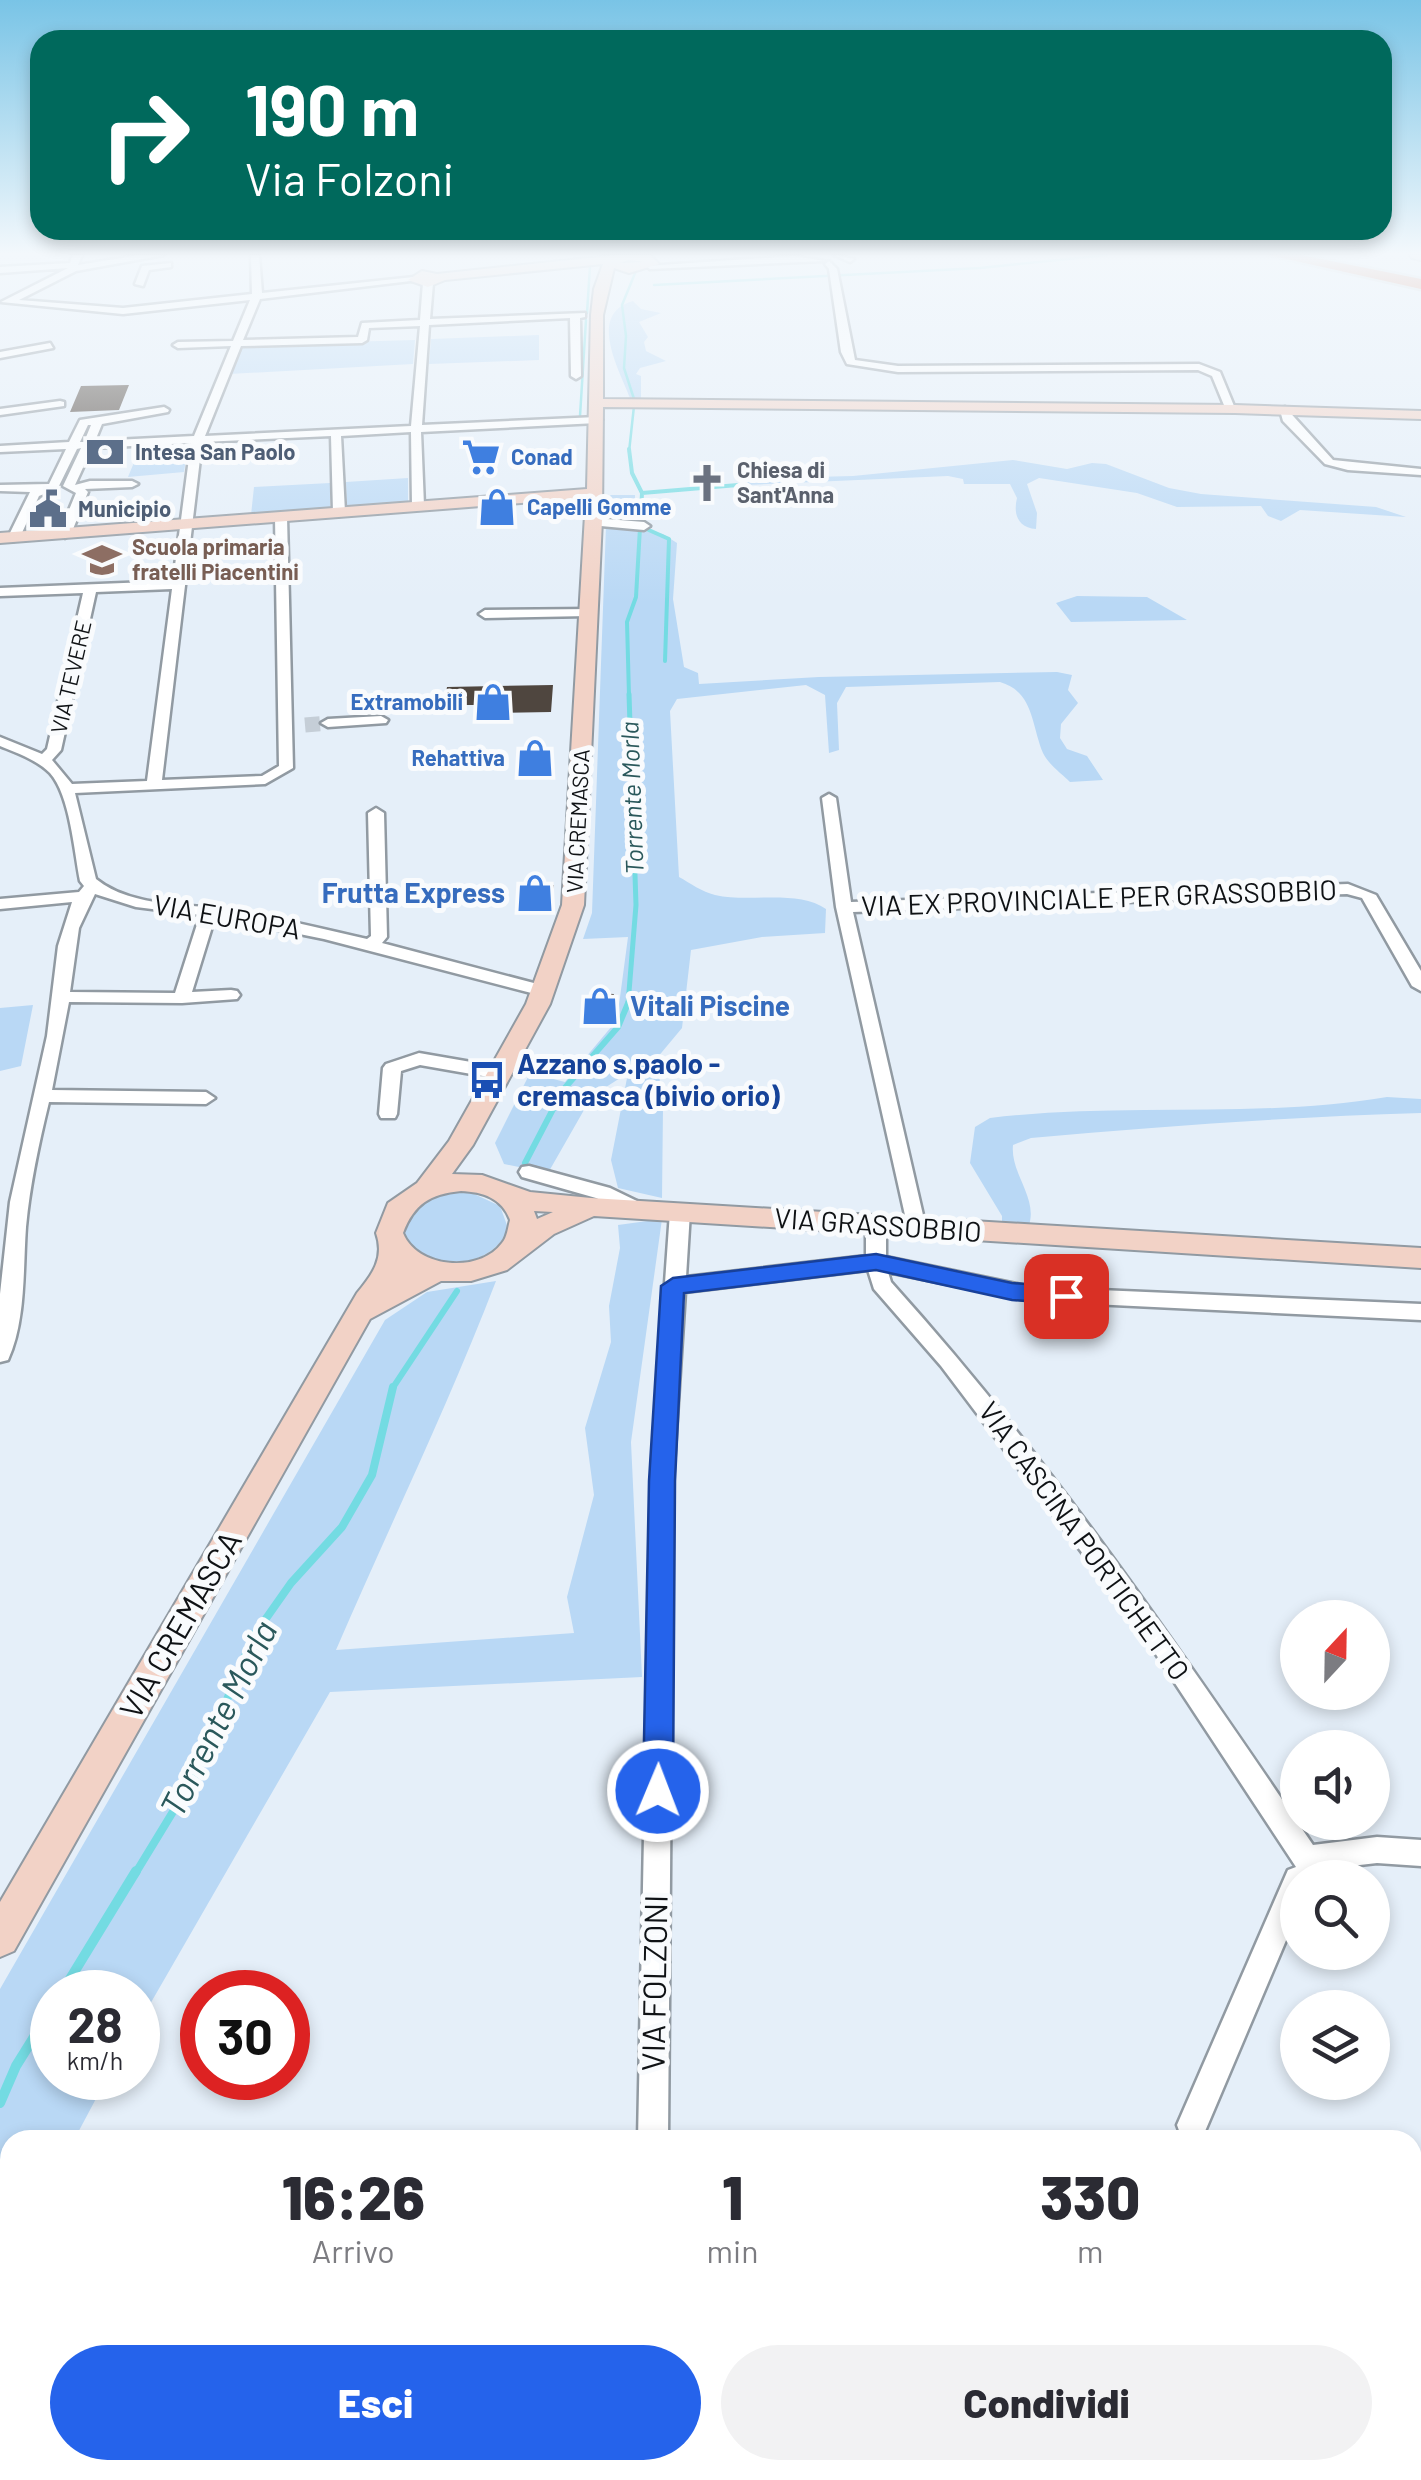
<!DOCTYPE html>
<html lang="it">
<head>
<meta charset="utf-8">
<style>
	:root { --surface:#fff; --page:#f2f2f3; --text:#2b2b33; --muted:#7c7c81; --accent:#2563eb }
	body { margin:0; font-family:Barlow,sans-serif; background:var(--page); color:var(--text); height:100vh; display:flex; flex-direction:column; font-size:38px; white-space:nowrap }
	* { box-sizing:border-box; margin:0 }
	p { font-size:32px; color:var(--muted) }
	.icon { flex:none; width:55px; height:55px; fill:none; stroke:currentColor; stroke-width:2; stroke-linecap:round; stroke-linejoin:round }
	.map { position:relative; flex:1; overflow:hidden }
	.side { position:absolute; left:0px; top:2130px; width:1422px; height:350px; display:flex; flex-direction:column; background:var(--surface); border-radius:30px 30px 0 0; box-shadow:0 5px 15px #0003 }
	.side>* { flex:none }
	.guide { position:absolute; left:30px; top:30px; width:1362px; height:210px; border-radius:30px; box-shadow:0 5px 15px #0003; background:#00695c; color:#fff; overflow:hidden }
	.needle { width:65px; rotate:22deg }
	.buttons { position:absolute; left:1280px; top:1600px; display:grid; gap:20px }
	.buttons a { display:grid; place-items:center; width:110px; height:110px; border-radius:50%; background:var(--surface); box-shadow:0 5px 15px #0003; font-size:50px }
	.speed { position:absolute; left:30px; top:1970px; display:flex; gap:20px; font-size:50px; font-weight:700; text-align:center }
	.speed>* { display:grid; place-content:center; width:130px; height:130px; border-radius:50%; background:var(--surface); box-shadow:0 5px 15px #0003; line-height:1 }
	.speed small { font-size:25px; font-weight:400 }
	.speed .limit { border:15px solid #d22; background:#fff; color:#111 }
	.pin { position:absolute; display:grid; place-items:center; width:85px; height:85px; color:#fff; margin:-42px; border-radius:20px; box-shadow:0 5px 15px #0006 }
	.me { position:absolute; width:110px; margin:-55px; rotate:1deg; stroke-linejoin:round; filter:drop-shadow(0 0 8px #0008) }
	.turn { display:flex; align-items:center; gap:35px; height:210px; padding:0 50px; font-size:45px }
	.turn .icon { width:130px; height:130px; stroke-width:2.5 }
	.turn b { display:block; font-size:70px; line-height:85px }
	.eta { display:flex; justify-content:space-evenly; align-items:center; height:170px; text-align:center }
	.eta b { font-size:60px; font-weight:800; line-height:70px }
	.action { display:flex; gap:20px; margin-top:auto; padding:20px 50px }
	.action a { flex:1; height:115px; border-radius:60px; background:var(--accent); color:#fff; font-size:40px; font-weight:800; line-height:115px; text-align:center }
	.action a+a { background:var(--page); color:var(--text) }
	.map>svg:first-child { display:block }
	.green { fill:#b9d8f5 }
	.lines { fill:none; stroke-linecap:round; stroke-linejoin:round }
	.stream-far5 { stroke:#73dbe2; stroke-width:2.5 }
	.stream-far4 { stroke:#73dbe2; stroke-width:4 }
	.stream-far3 { stroke:#73dbe2; stroke-width:5 }
	.stream-far2 { stroke:#73dbe2; stroke-width:6 }
	.stream-far1 { stroke:#73dbe2; stroke-width:8 }
	.stream { stroke:#73dbe2; stroke-width:10 }
	.building { fill:#4f463f }
	.street-tunnel { stroke:#c5ced7; stroke-width:15; stroke-dasharray:15 8; stroke-linecap:butt }
	.street-casing { stroke:#919aa2; stroke-width:5 }
	.secondary-casing { stroke:#919aa2; stroke-width:4 }
	.highway-casing { stroke:#cfd0d0; stroke-width:5 }
	.street { fill:#fff; fill-rule:evenodd }
	.secondary { fill:#f2d2c6; fill-rule:evenodd }
	.highway { fill:#d26842; fill-rule:evenodd }
	.route { fill:#2563eb; stroke:#184099; stroke-width:2.5 }
	.labels { text-anchor:middle; stroke-width:10; stroke-linejoin:round; paint-order:stroke }
	.far-service-label { font-size:22px; font-weight:bold; fill:#4e5e75; stroke:#f9fbfd; text-anchor:start }
	.far-shop-label { font-size:22px; font-weight:bold; fill:#366cbe; stroke:#f9fbfd; text-anchor:start }
	.far-worship-label { font-size:22px; font-weight:bold; fill:#5b616d; stroke:#f9fbfd; text-anchor:start }
	.far-education-label { font-size:22px; font-weight:bold; fill:#785e54; stroke:#f9fbfd; text-anchor:start }
	.far-street-label { font-size:22px; fill:#0f1215; stroke:#f9fbfd }
	.far-water-label { font-size:25px; font-style:italic; fill:#2a585b; stroke:#f9fbfd }
	.shop-label { font-size:28px; font-weight:bold; fill:#366cbe; stroke:#f9fbfd; text-anchor:end }
	.street-label { font-size:28px; fill:#0f1215; stroke:#f9fbfd }
	.transit-label { font-size:28px; font-weight:bold; fill:#164399; stroke:#f9fbfd; text-anchor:start }
	.near-street-label { font-size:32px; fill:#0f1215; stroke:#f9fbfd }
	.near-water-label { font-size:35px; font-style:italic; fill:#2a585b; stroke:#f9fbfd }
</style>
</head>
<body>
<div class="map">
<svg width="1421" height="2480" viewBox="0 0 1421 2480">
	<rect width="100%" height="100%" fill="#e5eff9"/>
	<path class="green" d="M633,301L641,309L661,313L639,322L648,337L644,342L646,351L666,361L640,368L636,374L641,376V399L630,398C619,369 587,314 633,301Z
		M539,335V360L429,364L431,339Z
		M415,340L413,364L229,374L240,345Z
		M188,445L184,472L128,477L140,448Z
		M1013,460L1067,469L1092,463L1106,464L1169,488L1201,494L1376,507L1406,517L1300,510L1281,521L1268,516L1261,506L1177,507L1137,493L1039,478L1027,484L1037,513L1036,529C1018,528 1013,514 1017,498L1010,484H964L963,479L948,476L747,485L736,479L853,476Z
		M408,478V503L347,508L346,482Z
		M330,483V509L251,515L254,487Z
		M611,495H635V529L663,534L677,543L673,599L684,667L698,673L699,684L819,677L1057,672L1072,675L1068,690L1078,703L1061,724L1060,738L1067,749L1087,756L1103,780L1070,782C1062,774 1048,764 1043,753C1031,724 1034,692 1000,682L846,687L837,703L839,750L829,753L825,695L806,685L677,699L670,711L679,877C690,883 702,892 715,895C749,903 798,889 826,909L825,933L762,937L691,950L682,1028L657,1058L663,1107L662,1198L618,1188L611,1160L628,1073L592,1096L548,1173L504,1164L495,1143L530,1073L565,1082L617,1020L628,937L583,939L592,913L607,498Z
		M1077,596L1147,597L1187,620L1071,622L1056,603Z
		M33,1005L21,1066L0,1071V1008Z
		M1387,1097L1421,1099V1113C1291,1117 1161,1126 1031,1138L1013,1145C1010,1173 1038,1198 1029,1225L1002,1224V1216L970,1163L975,1127L990,1118C1122,1102 1257,1119 1387,1097Z
		M449,1193H472L500,1206L508,1228C492,1278 394,1273 406,1222L427,1201Z
		M662,1219L631,1442L642,1677L330,1692L138,2025V1992H52V2078H107L74,2140H10V2268L0,2290V1989L385,1320L427,1292L496,1281C448,1406 389,1527 336,1650L574,1633L567,1597L594,1495L585,1428L611,1342L609,1306L620,1248L618,1225Z"/>
	<g class="lines">
		<path class="stream-far5" d="M654,285L980,268L1107,255
			M587,313L590,266
			M634,399L624,368L626,336L622,305L638,266
			M580,416L586,320
			M629,452L634,406"/>
		<path class="stream-far4" d="M642,493L738,485
			M642,527L669,539L665,661
			M629,696L627,622L636,597L642,493L632,473L629,449"/>
		<path class="stream-far3" d="M628,1004L636,905L629,694"/>
		<path class="stream-far2" d="M525,1163L563,1090L618,1027L629,1001
			M392,1389L457,1291"/>
		<path class="stream-far1" d="M135,1874L196,1774L253,1637L291,1583L342,1527L372,1475L393,1387"/>
		<path class="stream" d="M62,1992L136,1871
			M0,2103L16,2066L52,2008"/>
	</g>
	<path class="building" d="M129,385L119,410L70,412L81,386Z
		M553,685L551,712L497,713L498,705H444L447,687Z
		M521,884L554,885L550,903L516,901Z
		M591,993L614,994L609,1020L585,1019Z"/>
	<g class="lines">
		<path class="street-tunnel" d="M305,725L328,723"/>
		<g class="street-casing">
			<path id="street" d="M73,255H82L78,265L140,255H164L76,271L19,300L123,308L252,294L251,255H259L262,293L414,277L419,280L260,299L243,340L358,337L362,323L420,320L423,283L428,280L433,283L430,319L585,313V317L580,318L581,376L576,379L571,376L570,318L429,325L422,425L597,417L602,420L597,423L421,432L424,506L418,509L412,506L411,432L341,436L345,512L339,516L333,512L331,436L202,442L162,780L262,776L279,766L275,517L281,513L287,517L293,768L265,784L75,793L96,879C133,909 193,903 238,911C282,919 324,929 367,939L371,936L368,813L376,808L384,813L387,937L382,943L549,987L552,991L543,996L324,939L215,917L192,992L231,990L237,991L240,995L237,999L182,1003L69,1002L52,1090L206,1092L215,1098L206,1104L49,1102C39,1143 30,1184 26,1227C23,1268 26,1321 8,1360L0,1362V1294L10,1202L47,1036L58,946L72,902L0,909V899L79,892L84,886L80,881C74,851 70,795 50,773C37,760 17,753 0,746V737L42,754L47,749L83,593L0,596V588L173,581L191,443L92,448L75,485L90,481H132L138,484L132,487L85,489L88,492L71,534L65,538L59,534L76,493L63,486L81,448L77,449L58,488L39,496L20,537L14,541L8,537L30,492L0,491V485L49,484L66,449L0,452V446L69,442L80,420L164,407L169,410L168,412L102,424L95,441L194,436L231,346L178,348L173,345L178,342L233,341L250,300L123,314L1,302L68,268L0,273V267L70,263ZM420,326L411,426L205,436L241,346L362,343L367,340L369,328ZM88,425H91L84,442H80ZM172,589L147,781L72,784L52,760L61,750L96,592ZM95,894L136,907L200,915L175,993L70,992L79,928Z
				M834,255L854,259L850,262Z
				M794,256L824,261L650,269L646,266Z
				M829,261L837,269L855,360L898,366L1199,364L1220,372L1234,406L1240,409L1235,412L1226,410L1212,376L1198,370L898,372L847,364L841,352L829,269L825,264Z
				M171,263V267L149,270L143,286L135,284L142,266Z
				M50,343L53,348L0,358V352Z
				M60,401L64,402V406L0,415V409Z
				M1285,407L1333,460L1421,469V475L1348,470L1325,464L1283,421L1280,410Z
				M594,518L644,522L650,526L644,530L590,525V519Z
				M594,609L595,612L589,616L485,618L479,614L485,610Z
				M381,716L388,720L386,723L328,727L321,723L328,719Z
				M829,794L836,798L851,902L1348,884L1376,895L1421,971V991L1412,986L1362,898L1347,894L853,912L926,1228L916,1235L909,1233L836,907L822,798Z
				M419,1053L500,1067L509,1073L500,1079L420,1065L401,1071L397,1114L395,1118H381L379,1114L383,1068L386,1064Z
				M529,1166L610,1188L641,1203L644,1208L634,1215L596,1198L522,1177L519,1172L522,1167Z
				M680,1205L690,1212L686,1277L866,1256V1225L876,1218L886,1225V1257L1031,1287L1421,1304V1320L1031,1301L888,1272L891,1282C1048,1456 1181,1650 1313,1845L1377,1837L1421,1840V1866L1377,1863L1308,1871L1311,1878H1298V1912L1203,2136L1192,2140L1181,2136L1177,2125L1288,1870L1296,1867L1136,1624L941,1366L874,1289L868,1270L685,1292L673,1481L668,2140H638L651,1481L670,1212Z
				M631,2470H665V2480H631Z"/>
		</g>
		<g class="secondary-casing">
			<path id="secondary" d="M618,255H650L659,264L629,273L614,268L603,315V399L1235,405L1421,411V419L1235,413L603,407L602,520L584,905L550,1004L473,1145L452,1174L482,1175L530,1192L591,1198L1421,1248V1268L594,1216L554,1234L507,1270L471,1281H441L370,1319L14,1951L0,1957V1902L357,1293C372,1275 385,1258 376,1233L388,1203L417,1183L449,1141L526,1004L562,905L586,498L0,543V533L587,489L591,315L594,289L603,264L445,280L428,287L408,280L422,271L437,274ZM629,260L644,262L620,263ZM461,1191C483,1192 502,1198 510,1220C508,1227 507,1238 502,1243C479,1274 417,1268 403,1233C414,1204 430,1194 461,1191ZM534,1211L553,1212L537,1219Z
				M1410,255H1421V260L1412,258Z"/>
		</g>
		<g class="highway-casing">
			<path id="highway" d="M1269,255H1301L1421,279V289Z"/>
		</g>
		<use href="#street" class="street"/>
		<use href="#secondary" class="secondary"/>
		<use href="#highway" class="highway"/>
	</g>
	<linearGradient id="sky" x2="0" y2="1"><stop stop-color="#79c4e6"/><stop offset="0.42" stop-color="#f3f8fc"/><stop offset="1" stop-color="#f3f8fc" stop-opacity="0"/></linearGradient>
	<rect width="1421" height="603" fill="url(#sky)"/>
	<path class="route" d="M876,1254L1012,1283L1066,1287L1077,1296L1066,1304L1012,1300L876,1270L684,1293L675,1481L673,1791L668,1801L658,1805L647,1801L643,1791L649,1481L661,1286L673,1278Z"/>
	<defs>
		<g id="bank-bare" transform="scale(3)"><path d="M-6-4H6V4H-6ZM0-2.3a2.3 2.3 0 1 0 0 4.6a2.3 2.3 0 1 0 0-4.6Z" fill="#5c6f8a" stroke="#f9fbfd" stroke-width="2.5" paint-order="stroke"/></g>
		<g id="supermarket-bare" transform="scale(3)"><path d="M-6-5.5h2.5l.6 2H6L4.5 2H-2.5L-4.4-4H-6ZM-1.5 3.2a1.3 1.3 0 1 0 .1 0ZM3 3.2a1.3 1.3 0 1 0 .1 0Z" fill="#3f7fe0" stroke="#f9fbfd" stroke-width="2.5" paint-order="stroke"/></g>
		<g id="church-bare" transform="scale(3)"><path d="M-1.2-6h2.4v3.5h3.3v2.4h-3.3V6h-2.4V-.1h-3.3v-2.4h3.3Z" fill="#6b7280" stroke="#f9fbfd" stroke-width="2.5" paint-order="stroke"/></g>
		<g id="shop-bare" transform="scale(3)"><path d="M-5-2.5h2.3a2.7 3.5 0 0 1 5.4 0H5L5.5 6h-11ZM-1.5-2.5h3a1.5 2.3 0 0 0-3 0Z" fill="#3f7fe0" stroke="#f9fbfd" stroke-width="2.5" paint-order="stroke"/></g>
		<g id="civic-bare" transform="scale(3)"><path d="M-.6-6.5H3V-4.5H.6V-3L4-1V1h2V6H-6V1h2V-1L-.6-3ZM-1.2 2.5V6h2.4V2.5Z" fill="#5c6f8a" stroke="#f9fbfd" stroke-width="2.5" paint-order="stroke"/></g>
		<g id="school-bare" transform="scale(3)"><path d="M0-5L7-2L0 1L-7-2ZM-4 1L0 2.5L4 1V4Q0 6-4 4Z" fill="#8d6e63" stroke="#f9fbfd" stroke-width="2.5" paint-order="stroke"/></g>
		<g id="bus-bare" transform="scale(3)"><path d="M-5-6H5V4H4V6H2V4H-2V6H-4V4H-5ZM-3.5-4V0h7V-4ZM-3.5 1.2v1.5H-2V1.2ZM2 1.2v1.5H3.5V1.2Z" fill="#1a4fb4" stroke="#f9fbfd" stroke-width="2.5" paint-order="stroke"/></g>
	</defs>
	<g fill-rule="evenodd">
		<use href="#bank-bare" x="105" y="452"/>
		<use href="#supermarket-bare" x="481" y="457"/>
		<use href="#church-bare" x="707" y="483"/>
		<use href="#shop-bare" x="497" y="507"/>
		<use href="#civic-bare" x="48" y="509"/>
		<use href="#school-bare" x="102" y="560"/>
		<use href="#shop-bare" x="493" y="702"/>
		<use href="#shop-bare" x="535" y="758"/>
		<use href="#shop-bare" x="535" y="893"/>
		<use href="#shop-bare" x="600" y="1006"/>
		<use href="#bus-bare" x="487" y="1080"/>
	</g>
	<g class="labels">
		<g class="far-service-label">
			<text x="135" y="460">Intesa San Paolo</text>
			<text x="78" y="517">Municipio</text>
		</g>
		<g class="far-shop-label">
			<text x="511" y="465">Conad</text>
			<text x="527" y="515">Capelli Gomme</text>
			<text x="463" y="710" text-anchor="end">Extramobili</text>
			<text x="505" y="766" text-anchor="end">Rehattiva</text>
		</g>
		<g class="far-worship-label">
			<text x="737" y="478">Chiesa di<tspan x="737" dy="25">Sant'Anna</tspan></text>
		</g>
		<g class="far-education-label">
			<text x="132" y="555">Scuola primaria<tspan x="132" dy="25">fratelli Piacentini</tspan></text>
		</g>
		<g class="far-street-label">
			<text transform="translate(71 677) rotate(-77)" y="8">VIA TEVERE</text>
			<text transform="translate(578 821) rotate(-87)" y="8">VIA CREMASCA</text>
		</g>
		<g class="far-water-label">
			<text transform="translate(632 798) rotate(-92)" y="9">Torrente Morla</text>
		</g>
		<g class="shop-label">
			<text x="505" y="903">Frutta Express</text>
			<text x="630" y="1016" text-anchor="start">Vitali Piscine</text>
		</g>
		<g class="street-label">
			<text transform="translate(1099 898) rotate(-2)" y="10">VIA EX PROVINCIALE PER GRASSOBBIO</text>
			<text transform="translate(227 917) rotate(10)" y="10">VIA EUROPA</text>
			<text transform="translate(878 1225) rotate(4)" y="10">VIA GRASSOBBIO</text>
			<text transform="translate(1084 1541) rotate(54)" y="10">VIA CASCINA PORTICHETTO</text>
		</g>
		<g class="transit-label">
			<text x="517" y="1074">Azzano s.paolo -<tspan x="517" dy="32">cremasca (bivio orio)</tspan></text>
		</g>
		<g class="near-street-label">
			<text transform="translate(181 1625) rotate(-60)" y="11">VIA CREMASCA</text>
			<text transform="translate(655 1983) rotate(-89)" y="11">VIA FOLZONI</text>
		</g>
		<g class="near-water-label">
			<text transform="translate(219 1719) rotate(-63)" y="12">Torrente Morla</text>
		</g>
	</g>
</svg>
<div class="buttons">
<a><svg class="needle" viewBox="-14 -14 28 28"><path d="M0-13l5 13h-10z" fill="#e53935"/><path d="M0 13l5-13h-10z" fill="#7c7c81"/></svg></a>
<a><svg class="icon" aria-label="sound" viewBox="0 0 24 24"><path d="M4 9h4l5-4v14l-5-4H4zM17 9q2 3 0 6"/></svg></a>
<a><svg class="icon" aria-label="search" viewBox="0 0 24 24"><circle cx="10" cy="10" r="6"/><path d="M15 15l6 6"/></svg></a>
<a><svg class="icon" aria-label="layers" viewBox="0 0 24 24"><path d="M12 4l9 5-9 5-9-5zM3 14l9 5 9-5"/></svg></a>
</div>
<div class="speed"><div>28<small>km/h</small></div><div class="limit">30</div></div>
<div class="pin" style="left:1066px;top:1296px;background:#d93025"><svg class="icon" aria-label="arrive" viewBox="0 0 24 24"><path d="M6 21V4h12l-3 4 3 4H6"/></svg></div>
<svg class="me" style="left:658px;top:1791px" viewBox="-20 -20 40 40"><circle r="17" fill="#2563eb" stroke="#fff" stroke-width="3"/><path d="M0-11L8 9 0 5-8 9z" fill="#fff"/></svg>
<div class="guide">
<div class="turn"><svg class="icon" aria-label="right" viewBox="0 0 24 24"><path d="M7 20v-9h11M14 6l5 5-5 5"/></svg><div><b>190 m</b>Via Folzoni</div></div>
</div>
<section class="side">
<div class="eta">
<div><b>16:26</b><p>Arrivo</p></div>
<div><b>1</b><p>min</p></div>
<div><b>330</b><p>m</p></div>
</div>
<div class="action"><a>Esci</a><a>Condividi</a></div>
</section>
</div>
</body>
</html>
